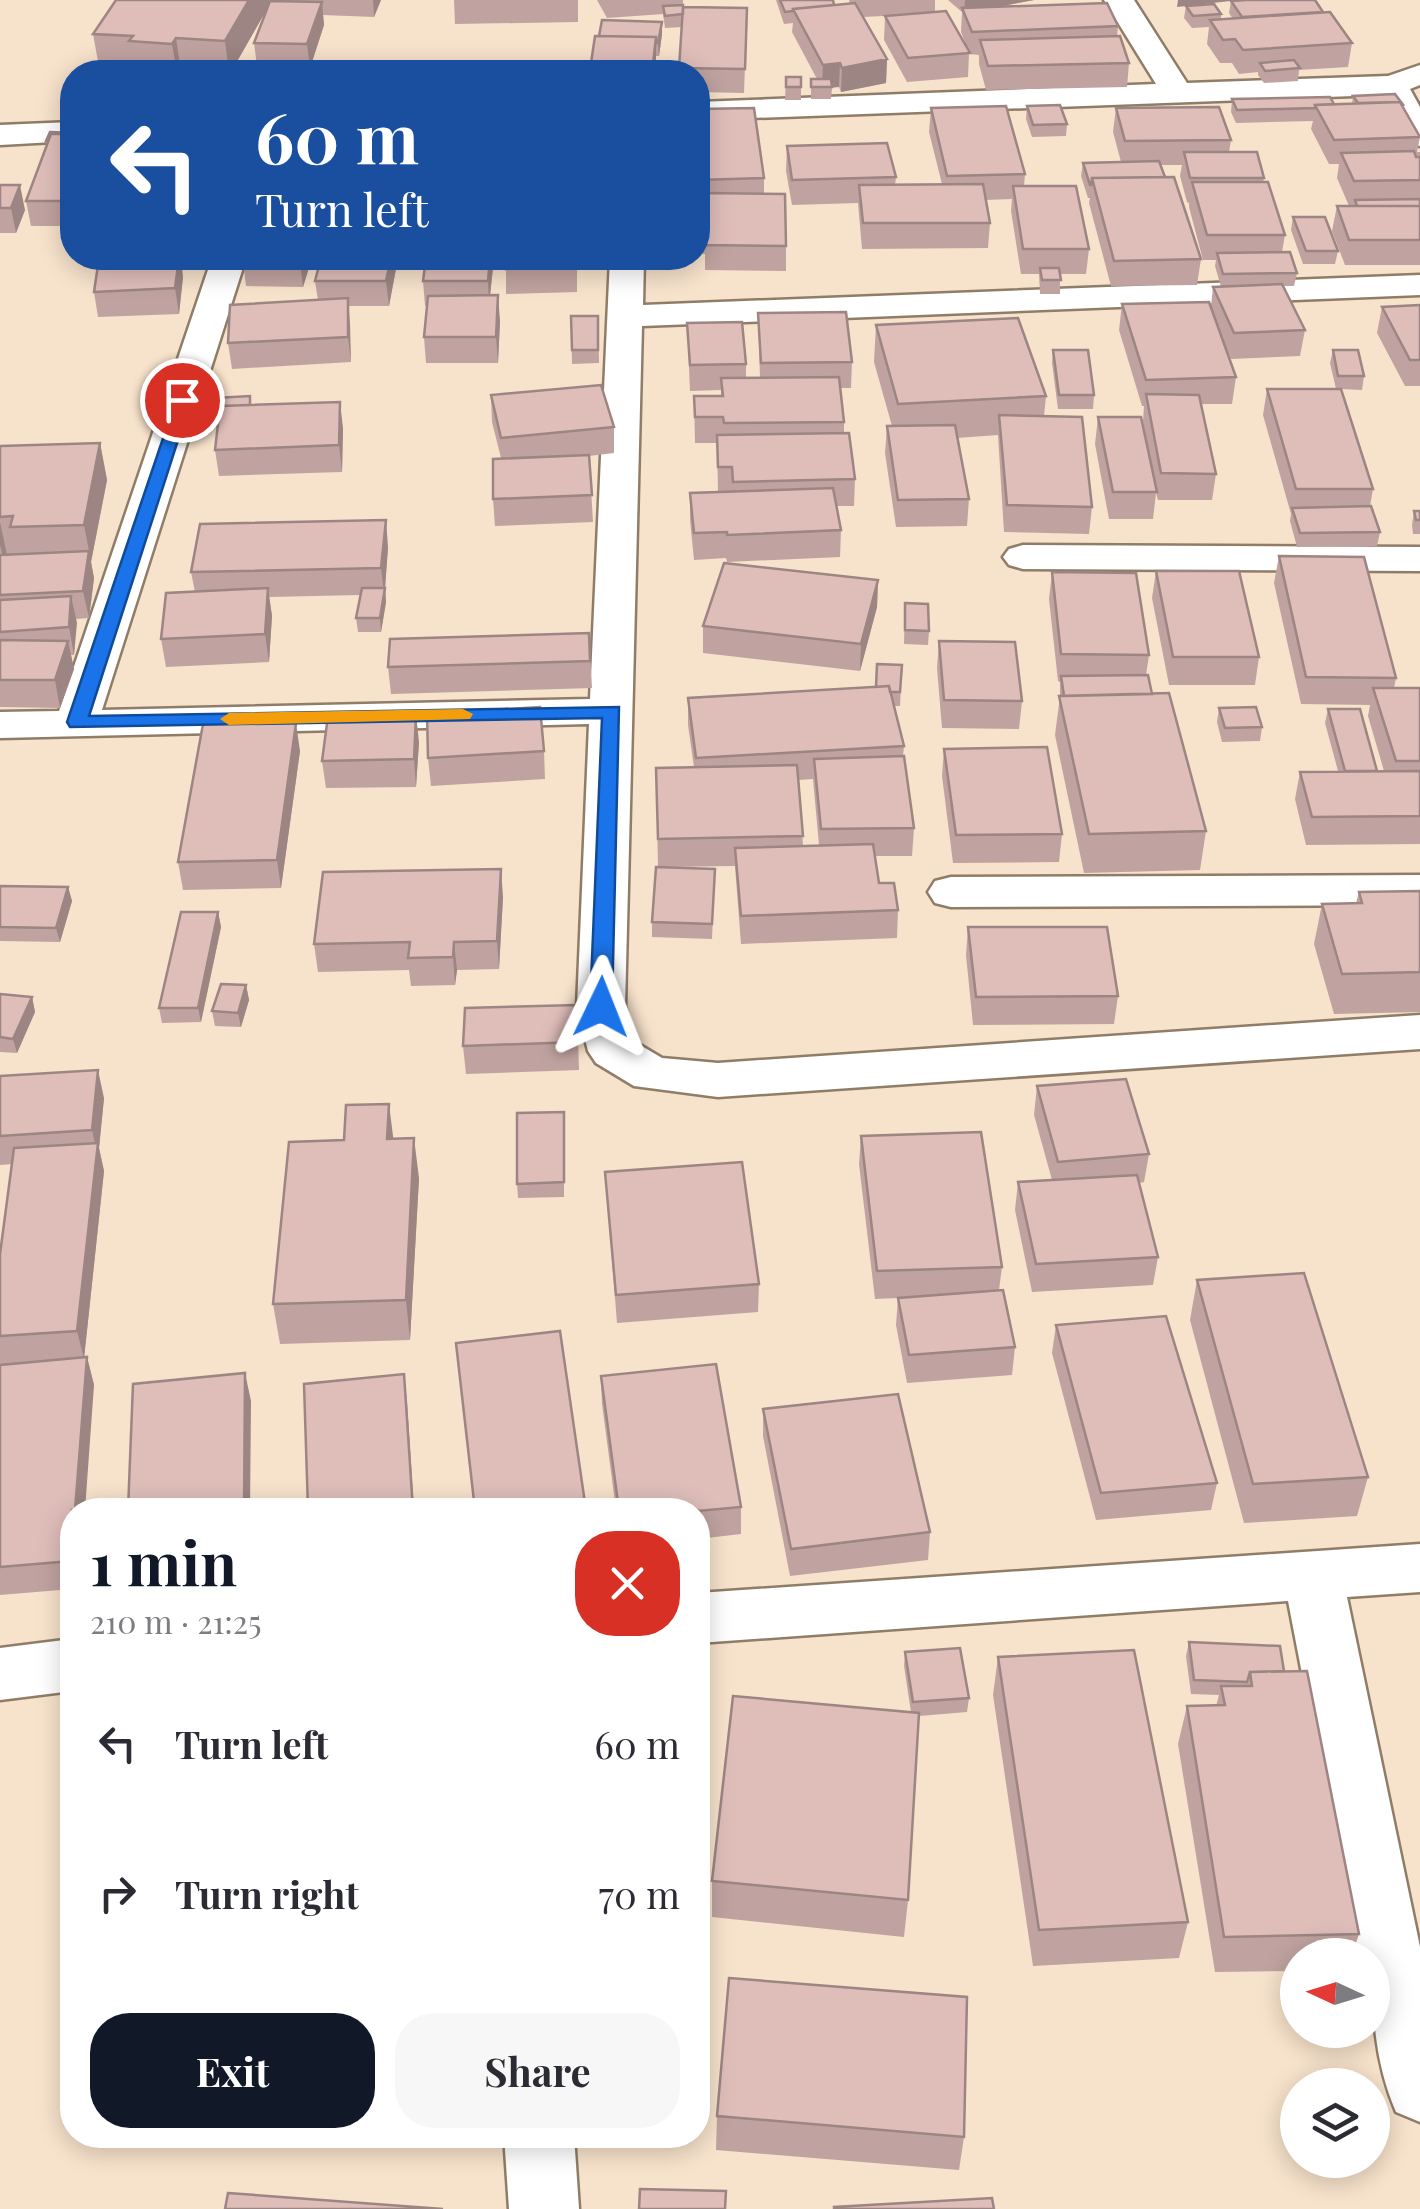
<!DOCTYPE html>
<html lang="en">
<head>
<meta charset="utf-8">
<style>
	:root { --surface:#fff; --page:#f7f7f7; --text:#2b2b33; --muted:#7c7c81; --accent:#111827 }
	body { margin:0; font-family:"Playfair Display",serif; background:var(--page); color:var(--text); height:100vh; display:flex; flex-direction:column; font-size:38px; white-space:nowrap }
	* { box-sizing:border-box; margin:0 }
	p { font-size:32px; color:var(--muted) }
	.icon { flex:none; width:55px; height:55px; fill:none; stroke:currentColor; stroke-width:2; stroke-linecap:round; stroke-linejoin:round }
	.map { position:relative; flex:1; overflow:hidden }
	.drawer { position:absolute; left:60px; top:1498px; width:650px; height:650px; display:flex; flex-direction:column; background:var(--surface); border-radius:40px; box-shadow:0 5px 25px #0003 }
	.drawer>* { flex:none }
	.banner { position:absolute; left:60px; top:60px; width:650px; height:210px; border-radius:40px; box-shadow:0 5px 25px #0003; background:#1a4fa0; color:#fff; overflow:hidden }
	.needle { width:65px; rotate:274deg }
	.tools { position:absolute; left:1280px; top:1938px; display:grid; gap:20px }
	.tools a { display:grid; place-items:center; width:110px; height:110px; border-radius:50%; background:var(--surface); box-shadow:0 5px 25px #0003; font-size:50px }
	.pin { position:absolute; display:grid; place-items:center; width:85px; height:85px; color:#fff; margin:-42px; border:5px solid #fff; border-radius:50%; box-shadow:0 2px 10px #0007 }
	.me { position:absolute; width:110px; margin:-55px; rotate:2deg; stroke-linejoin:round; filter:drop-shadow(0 0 8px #0008) }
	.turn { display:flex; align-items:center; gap:35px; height:210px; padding:0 30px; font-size:45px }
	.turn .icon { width:130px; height:130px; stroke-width:2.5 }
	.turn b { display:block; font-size:70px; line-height:85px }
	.round { display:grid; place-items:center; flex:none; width:105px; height:105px; border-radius:40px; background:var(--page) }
	.overview { display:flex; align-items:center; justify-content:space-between; height:170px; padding:0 30px }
	h1 { font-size:60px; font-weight:700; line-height:75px; color:var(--accent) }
	.action { display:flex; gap:20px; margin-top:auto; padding:20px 30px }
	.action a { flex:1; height:115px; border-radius:40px; background:var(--accent); color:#fff; font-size:40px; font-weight:700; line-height:115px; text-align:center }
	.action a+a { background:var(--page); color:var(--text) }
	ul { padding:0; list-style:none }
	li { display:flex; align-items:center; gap:30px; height:150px; padding:0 30px }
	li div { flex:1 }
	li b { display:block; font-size:38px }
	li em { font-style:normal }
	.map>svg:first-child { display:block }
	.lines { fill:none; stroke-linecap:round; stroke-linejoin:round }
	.minor-casing { stroke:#8f7d68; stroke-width:5 }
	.minor { fill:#fff; fill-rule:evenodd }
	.wall { fill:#c0a3a0; fill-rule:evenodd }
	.shaded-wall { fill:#9c8582 }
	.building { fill:#dfbeba; stroke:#9c8582; stroke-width:2.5 }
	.route { fill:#1a73e8; stroke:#114b97; stroke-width:2.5 }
	.slow { fill:#f59e0b }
</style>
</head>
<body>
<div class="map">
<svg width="1420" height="2209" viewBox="0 0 1420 2209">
	<rect width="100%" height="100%" fill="#f7e2cb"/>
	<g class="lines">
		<g class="minor-casing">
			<path id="minor" d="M1104,0H1134L1187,83L1388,76L1420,65V85L1410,89L1420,107V146L1409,143L1382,95L698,120V102L1156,84Z
				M72,122V141L0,145V125Z
				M212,258H246L102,710L590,699L610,258H644L643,305L1420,275V295L642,326L625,1007L635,1042L662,1058L718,1063L1420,1015V1049L718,1097L634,1086L596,1063L588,1051L577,1007L589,724L0,738V712L59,711Z
				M1023,545L1420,547V571L1023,569L1009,565L1003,557L1009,549Z
				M1420,875V905L951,907L935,903L928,892L935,881L951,877Z
				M1420,1544V1592L1347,1597L1420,1947V2122L1396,2112C1374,2061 1372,2010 1372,1955H1356L1288,1601L698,1643V1593Z
				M72,1639V1691L0,1700V1648Z
				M504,2135H574L579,2209H509Z"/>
		</g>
		<use href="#minor" class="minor"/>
	</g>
	<path class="wall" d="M280,0H381L374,17L323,15L324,25L310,68L257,66L254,43L268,7L231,72H134V69L99,67L93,34Z
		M454,0H578V22L455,24Z
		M597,0H683V7L747,8L744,93L698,92V72H679L682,27L665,28L663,14L607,18Z
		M776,0H833L834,5L850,4L849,0H935V12L968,50L961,32L962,12L948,0H1034L998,7L1118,26L1117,37L1129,63L1127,87L986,90L979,64V55L969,54L968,77L907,82L884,40L885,16L905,15L863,17L887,59L886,83L841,92L839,87L832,88L831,99H811V79H817L792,32L793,23L784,24Z
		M1231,1L1323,13L1352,43L1348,67L1299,70L1298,81L1264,83L1258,75V72L1239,74L1232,63H1220L1207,44L1209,27L1192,28L1184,18L1186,6L1221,14V19H1233L1229,13Z
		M662,22V34L659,56H656L655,72H591V63Z
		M786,77H801V100H785Z
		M1353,96L1403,108L1420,137L1417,152H1420V265H1345L1332,231L1337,206H1349L1337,178L1339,164H1329L1311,129L1313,121L1236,123L1231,112L1232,99L1334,104H1352Z
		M1027,106L1067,124L1066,136L1032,137L1026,119Z
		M931,108L1025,174L1024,186L1089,249L1086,274H1060V294H1040L1039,274H1021L1011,211L1012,199L985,200L990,223L988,248L862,249L858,203L792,205L786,171L787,146L896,177L895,185L942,184L929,132Z
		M1116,108L1231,140L1229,152L1264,178L1263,182L1285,235L1282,252L1297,273L1294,286H1283L1305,330L1300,356L1231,359L1225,347L1236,377L1232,404H1201L1216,474L1212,500H1158L1156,493L1153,519H1109L1095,444L1098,417L1152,471L1143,421L1144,406H1142L1119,330L1122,304L1211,306L1213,287H1221L1215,266L1216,260H1203L1189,207V203L1187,202L1180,176L1182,165H1160L1201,259L1197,285L1111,286L1089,203L1090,198H1088L1081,176L1083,163L1121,162L1113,132Z
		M698,109L764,178V194L786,246V271L705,270V254H698V208H706V204L698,205Z
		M72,133V226H31L26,201L47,144L46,141Z
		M0,185L25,210L16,233H0Z
		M1293,217L1338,251L1335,264H1303L1291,230Z
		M312,258L303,287L246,286L243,261Z
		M398,258L389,306H348L351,362L232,369L228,343L318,300L315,281Z
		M494,258L490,295L500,321L498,363H426L424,337L427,306H425L423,281Z
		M506,258H577V292L506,294Z
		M183,277L179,314L98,317L94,292Z
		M1420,305V386H1405L1377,333L1382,307Z
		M758,313L852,362L851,388H840L844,422V433L855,479L854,506H837L841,530L840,557L727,562L726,558L694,560L690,520V493L718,492L717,443H695L694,396H721V390L690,391L687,323L746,364V378H760Z
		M571,316H598L599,363L572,364Z
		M876,325L1046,396L1044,416L1092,507L1089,534L1004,532L998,435L957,438L969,499L967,526L896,527L885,453L887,426H892L874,362Z
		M1053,350L1094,395L1093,409H1058L1052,363Z
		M1333,350L1364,376L1362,390L1341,389L1373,489L1370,506L1380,532L1377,546L1297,547L1290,521L1291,514L1263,415L1267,389H1336L1330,363Z
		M491,395L614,427V453L589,456L593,522L495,526L493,499L501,458L492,422Z
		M214,413L343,428L342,472L219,476L215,450L218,427H216Z
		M100,443L107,480L91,562L94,578L89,618L76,619L74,655H71L74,669L60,708L0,707V446Z
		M1414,511H1420V534H1413L1412,525Z
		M388,547L385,588L386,602L381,632H358L356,618L360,595L269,597L272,616L269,662L166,667L161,639L195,592L191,572Z
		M1279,556L1396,678L1394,688H1420V844L1306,845L1295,799L1300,772L1338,771L1325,723L1328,709L1377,771H1384L1368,716L1370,705L1301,704L1274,583Z
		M1156,571L1259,657L1255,685H1169L1152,598Z
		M1052,572L1149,655L1146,675L1152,694L1206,831L1200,870L1084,873L1055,735L1060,696V682L1058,681L1049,599Z
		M878,580L877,607L860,671L703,653V626Z
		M905,603L929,631L928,645L904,644Z
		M589,633L592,688L391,694L388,667Z
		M939,641L1022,701L1019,729L942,728L937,668Z
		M902,665L900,706H894L904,746L903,756L914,828L912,856H875L879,883L898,910L897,938L741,944L735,866L658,867L656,768L694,767L688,725V698L876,687ZM813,779L819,845L803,846L799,780Z
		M1219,708L1262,727L1260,741L1222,742L1217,722Z
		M419,742L416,787L326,788L322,761Z
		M944,749L1062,834L1059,862L953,863L942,776Z
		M300,751L281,888L183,890L178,862Z
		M544,751L545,779L431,786L428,758Z
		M715,869L712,939L652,937V922Z
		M0,886L68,887L72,901L60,942L0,941Z
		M1420,891V1012L1334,1014L1314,944L1322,904L1356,903L1359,892Z
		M503,897L499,969L457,970L455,985L411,986L409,970L318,972L314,944Z
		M218,912L221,927L201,1022L162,1023L159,1008Z
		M968,927L1118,996L1114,1024L973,1025L966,955Z
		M246,985L249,1000L241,1027L215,1026L212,1011Z
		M0,994L32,997L35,1012L17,1053L0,1052Z
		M577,1005L579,1070L466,1074L463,1046Z
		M0,1076L104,1098L99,1148L104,1171L84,1358L87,1357L94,1385L72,1510V1589L0,1595V1254L12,1164L0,1165Z
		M1037,1086L1149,1154L1144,1182L1139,1183L1158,1257L1153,1285L1032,1292L1015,1210L1018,1182L1052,1180L1034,1115Z
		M564,1112V1197L518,1198L517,1184Z
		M861,1136L1002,1267L999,1290L1015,1347L1012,1375L907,1383L896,1325L898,1298L875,1299L859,1164Z
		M393,1139L419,1178L410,1340L280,1344L273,1304L344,1140Z
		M605,1172L759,1284L758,1312L617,1323Z
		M1197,1280L1368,1477L1357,1516L1244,1523L1190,1320Z
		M1056,1325L1217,1483L1211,1510L1096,1520L1052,1353Z
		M601,1376L741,1507V1534L698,1539V1510H616L602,1404Z
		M763,1409L930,1532L928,1560L790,1576L763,1436Z
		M1189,1642L1284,1671L1359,1934L1352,1955H1298V1971L1215,1972L1178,1744L1187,1706H1216L1219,1695L1191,1694L1186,1656Z
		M905,1652L969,1698L967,1712L919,1716L908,1900L904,1937L712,1917V1881L911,1712L904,1666Z
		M998,1657L1188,1922L1179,1958L1033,1966L993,1695Z
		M717,2116L964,2137L959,2170L716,2150Z"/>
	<path class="shaded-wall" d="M249,0H270L271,2L231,72H229L225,41Z
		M373,0H381L374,17Z
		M965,0H1034L964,13Z
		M1178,0H1239L1177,7Z
		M322,2L324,25L310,68L307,44Z
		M662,22V34L659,56L658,43Z
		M656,37V61L655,72H653Z
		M176,38L181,72H177L172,44Z
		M887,59L886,83L841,92L842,68Z
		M840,63L839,87H822L823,65Z
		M20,185L25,210L16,233L11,208Z
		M179,258H181L183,277L179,314L175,288Z
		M301,258H312L303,287L300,262Z
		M391,258H398L389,306L386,281Z
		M490,258H494L489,306L488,281Z
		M498,295L500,321L498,363L496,337Z
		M348,298L350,324L351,362L348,337Z
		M340,402L343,428L342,472L339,445Z
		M100,443L107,480L91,562L94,578L89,618L83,591L89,551L84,525Z
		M386,520L388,547L385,589V588L386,602L381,632L380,618L384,593L381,568Z
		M0,522L7,555L5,566L0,545Z
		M878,580L877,607L860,671L861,644Z
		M268,588L272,616L269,662L265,634Z
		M71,596L77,623L74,655L69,627Z
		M68,641L74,669L60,708L55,680Z
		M416,714L419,742L416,787L414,759Z
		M296,723L300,751L281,888L277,860Z
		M501,869L503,897L499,969L497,941Z
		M68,887L72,901L60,942L56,928Z
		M218,912L221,927L201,1022L198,1008Z
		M454,942L457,970L455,985L453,957Z
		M246,985L249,1000L241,1027L238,1013Z
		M32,997L35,1012L17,1053L13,1039Z
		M98,1070L104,1098L99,1148L104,1171L84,1359L77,1331L97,1153L92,1130Z
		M389,1104L394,1144L387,1139Z
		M414,1138L419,1178L410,1340L406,1300Z
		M87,1357L94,1385L85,1510H75Z
		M245,1373L251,1401L250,1510H244Z
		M404,1374L407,1402L414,1510H413Z"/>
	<path class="building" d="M116,0H249L225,41L176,38L172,44L129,41L133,36L93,34Z
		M780,0H833L834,5L793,9V11L785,12Z
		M1246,0H1315L1323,12L1242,17L1231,1Z
		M270,1L322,2L307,44L254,43Z
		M855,3L887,59L842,68L840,63L823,65L793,9Z
		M1107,3L1118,26L972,32L962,8Z
		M1214,4L1221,14L1193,16L1186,6Z
		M683,5V14L665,16L663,6Z
		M683,7L747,8L745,69L679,68Z
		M946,11L970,53L908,58L885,16Z
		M1330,12L1352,43L1243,50L1235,39L1223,40L1210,20Z
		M602,20L662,22L658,43H656V37L599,36Z
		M595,36L656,37L653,64L591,63Z
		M1120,36L1129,63L988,66L980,40Z
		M1294,60L1300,68L1265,71L1260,63Z
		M786,77H801V87H786Z
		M811,79H831L832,87H811Z
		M1395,94L1404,106L1400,102L1358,103L1353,96Z
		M1330,97L1334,104L1315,105V108L1237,110L1232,99Z
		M1400,102L1420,137L1334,140L1315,105Z
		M1060,105L1067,124L1033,125L1027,106Z
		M1006,106L1025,174L947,176L931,108Z
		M1219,107L1231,140L1125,141L1116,108Z
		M754,108L764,178L698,180V109Z
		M50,132L72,133V134H51L48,141H46Z
		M51,134H72V201H26Z
		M887,143L896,177L792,180L787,146Z
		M1414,151L1416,157H1420V180L1354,181L1341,153Z
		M1184,152H1257L1264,178H1190Z
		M1159,161L1165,177L1092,178L1091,185H1090L1083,163Z
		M1174,177L1201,259L1114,261L1092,178Z
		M1192,182H1268L1285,235H1207Z
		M983,184L990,223H863L859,185Z
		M0,185H20L11,208H0Z
		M1013,186H1076L1089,249H1023Z
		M706,193L785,194L786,246L705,245V229H698V208H706Z
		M1420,199V206H1357L1355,200Z
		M1337,206H1420V240H1349Z
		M1293,217H1325L1338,251H1306Z
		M1290,252L1297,273L1223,274L1217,253Z
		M99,258H179L175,288L94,292Z
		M244,258H301L300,262L243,261Z
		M321,258H391L386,281H315Z
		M426,258H490L488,281H423Z
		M506,258H576V266L505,269Z
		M1040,268H1059L1061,280H1042Z
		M1282,284L1305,330L1234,333L1213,287Z
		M498,295L496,337H424L428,296Z
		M348,298V337L228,343L230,305Z
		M1209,302L1236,377L1146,380L1122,304Z
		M1420,305V360H1410L1382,307Z
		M846,312L852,362L761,363L758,313Z
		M571,316H598V350H572Z
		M1018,318L1046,396L898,404L876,325Z
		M742,322L746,364L690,365L687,323Z
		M1053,350H1088L1094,395H1059Z
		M1333,350H1358L1364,376H1338Z
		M839,377L844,422L724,423L723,417H695L694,396H723L721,378Z
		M601,385L614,427L501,438L491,395Z
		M1267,389H1341L1373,489H1296Z
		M1146,394L1199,395L1216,474L1161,473Z
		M250,396V405L220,406L219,413H214L215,398Z
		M340,402L339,445L215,450L220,406Z
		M999,415L1082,417L1092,507L1007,505Z
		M1098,417H1141L1157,492H1113Z
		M955,425L969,499L898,500L887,426Z
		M849,433L855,479L733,482L732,467H718L717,435Z
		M100,443L84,525L10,527L13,516L0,517V446Z
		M589,455L592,495L493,499V459Z
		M833,488L841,530L727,535V532L694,533L690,493Z
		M1371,506L1380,532L1300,533L1292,508Z
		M1414,511H1420V520H1416Z
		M386,520L381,568L191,572L200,524Z
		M89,551L83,591L0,595V555Z
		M1279,556L1364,557L1396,678L1306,677Z
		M724,563L878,580L861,644L703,626Z
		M1156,571H1239L1259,657H1173Z
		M1052,572L1136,573L1149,655L1061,654Z
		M268,588L265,634L161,639L166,593Z
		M362,588H385L380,618H356Z
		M71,596L69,627L0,632V600Z
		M905,603L928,604L929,631L905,630Z
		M589,633L590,661L388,667L390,639Z
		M0,640L68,641L55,680H0Z
		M939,641L1015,642L1022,701L944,700Z
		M877,664L902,665L900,692H890L889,686L876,687Z
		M1148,675L1152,694L1064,696L1061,676Z
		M889,686L904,746L696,758L688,698Z
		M1373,688H1420V761H1396Z
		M1169,693L1206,831L1089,834L1059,696Z
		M540,707L544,751L428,758L427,714Z
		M1256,707L1262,727L1225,728L1219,708Z
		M1328,709H1360L1377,771H1345Z
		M416,714L414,759L322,761L328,716Z
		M296,723L277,860L178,862L203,724Z
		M1047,747L1062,834L956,835L944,749Z
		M904,756L914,828L821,829L814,759Z
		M797,765L803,836L658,839L656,768Z
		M1420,771V816L1312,817L1300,772Z
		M873,844L879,883H894L898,910L741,916L735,848Z
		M656,867L715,869L712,924L652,922Z
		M501,869L497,941L454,942L453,957L408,958L410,942L314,944L323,872Z
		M0,886L68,887L56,928L0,927Z
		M1420,891V972L1342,974L1322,904L1362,903L1359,892Z
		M181,912H218L198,1008H159Z
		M968,927H1107L1118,996L976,997Z
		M221,984L246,985L238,1013L212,1011Z
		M0,994L32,997L13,1039L0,1037Z
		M577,1005L578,1042L463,1046L465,1008Z
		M98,1070L92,1130L0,1136V1076Z
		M1126,1079L1149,1154L1058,1162L1037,1086Z
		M389,1104L387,1139L414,1138L406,1300L273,1304L289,1142L344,1140L346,1105Z
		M564,1112V1182L517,1184V1113Z
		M981,1132L1002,1267L877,1271L861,1136Z
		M98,1143L77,1331L0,1336V1254L14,1148Z
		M742,1162L759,1284L616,1295L605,1172Z
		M1137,1175L1158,1257L1036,1264L1018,1182Z
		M1304,1273L1368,1477L1253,1484L1197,1280Z
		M1003,1290L1015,1347L909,1355L898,1298Z
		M1166,1316L1217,1483L1101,1493L1056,1325Z
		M560,1331L586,1510H475L456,1343Z
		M87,1357L75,1510H72L71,1561L0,1567V1365Z
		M716,1364L741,1507L698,1511V1510H619L601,1376Z
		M245,1373L244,1510H128L133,1384Z
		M404,1374L413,1510H308L304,1384Z
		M898,1394L930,1532L791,1549L763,1409Z
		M1189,1642L1280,1646L1284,1671L1250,1672L1247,1682L1194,1680Z
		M960,1648L969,1698L913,1702L905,1652Z
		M1134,1650L1188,1922L1039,1930L998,1657Z
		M1307,1671L1359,1934L1224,1937L1187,1706L1225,1705L1221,1686H1252L1250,1672Z
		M733,1696L919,1713L908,1900L712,1881Z
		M729,1978L967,1997L964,2137L717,2116Z
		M640,2189L726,2191L725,2209H639Z
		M228,2193L443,2209H225Z
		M992,2198L994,2209H834V2207Z"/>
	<path class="route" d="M177,397L191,400L89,716L619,707L612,1007L609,1012H593L590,1007L602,718L70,727L67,722Z"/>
	<path class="slow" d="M463,709L473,714L470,719L229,725L220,719L229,713Z"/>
</svg>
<div class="tools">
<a><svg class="needle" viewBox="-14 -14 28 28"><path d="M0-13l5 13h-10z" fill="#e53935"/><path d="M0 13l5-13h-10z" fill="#7c7c81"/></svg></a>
<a><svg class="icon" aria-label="layers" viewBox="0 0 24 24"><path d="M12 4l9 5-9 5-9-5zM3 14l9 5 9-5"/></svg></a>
</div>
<div class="pin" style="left:182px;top:400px;background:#d93025"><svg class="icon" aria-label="arrive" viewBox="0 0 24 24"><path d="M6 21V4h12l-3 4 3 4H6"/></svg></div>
<svg class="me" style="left:601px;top:1007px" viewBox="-20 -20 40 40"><path d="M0-17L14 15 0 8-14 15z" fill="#1a73e8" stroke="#fff" stroke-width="4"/></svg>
<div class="banner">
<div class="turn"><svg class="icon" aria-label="left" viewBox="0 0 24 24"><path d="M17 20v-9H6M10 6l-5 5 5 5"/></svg><div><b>60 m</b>Turn left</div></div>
</div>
<section class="drawer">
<div class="overview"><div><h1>1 min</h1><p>210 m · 21:25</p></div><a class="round" style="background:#d93025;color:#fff"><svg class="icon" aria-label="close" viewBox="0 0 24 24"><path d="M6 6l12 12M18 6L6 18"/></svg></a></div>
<ul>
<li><svg class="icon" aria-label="left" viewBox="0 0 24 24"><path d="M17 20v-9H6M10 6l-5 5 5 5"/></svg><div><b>Turn left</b></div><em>60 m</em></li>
<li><svg class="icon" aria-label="right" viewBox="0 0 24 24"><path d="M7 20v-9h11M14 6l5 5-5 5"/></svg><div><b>Turn right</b></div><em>70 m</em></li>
</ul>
<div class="action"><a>Exit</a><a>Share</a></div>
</section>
</div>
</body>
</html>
